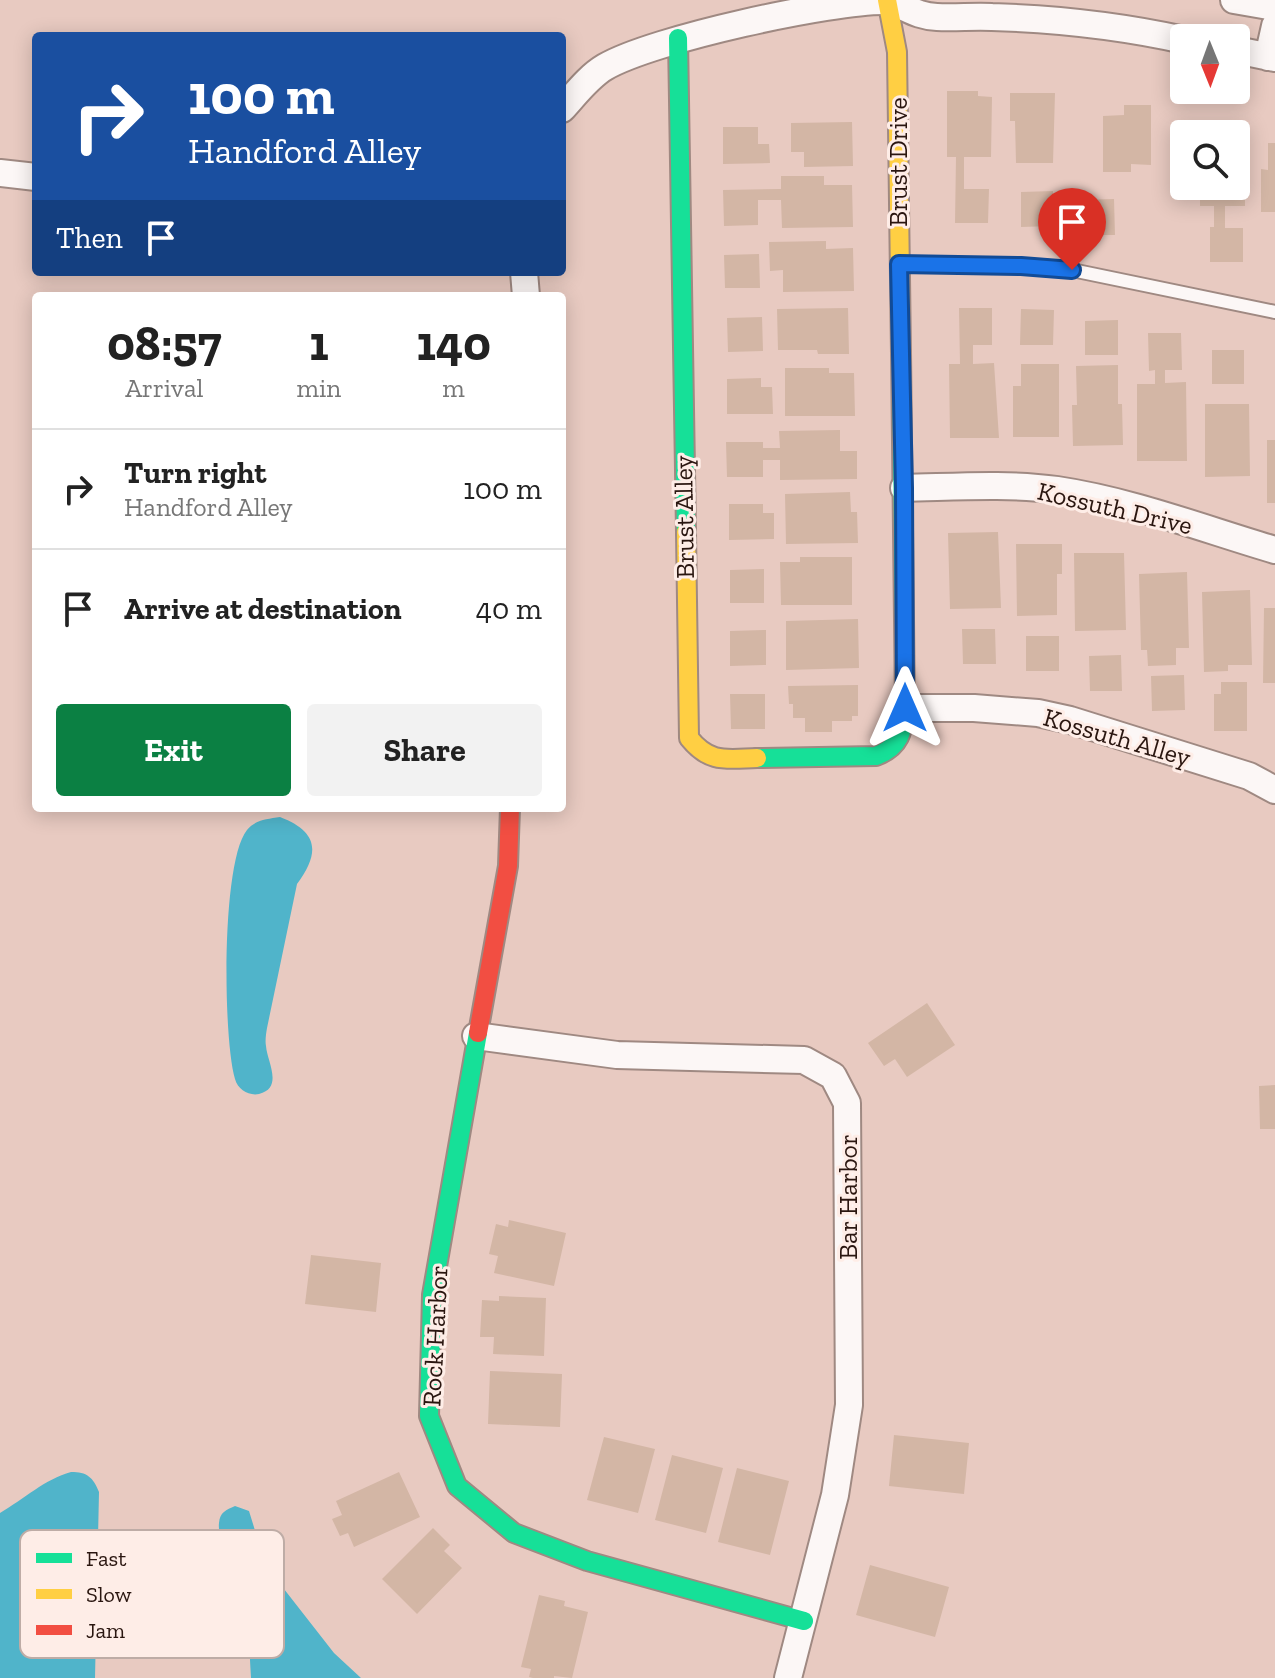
<!DOCTYPE html>
<html lang="en">
<head>
<meta charset="utf-8">
<style>
	:root { --surface:#fff; --page:#f2f2f2; --text:#222; --muted:#767676; --line:#e0e0e0; --accent:#0b8043 }
	body { margin:0; font-family:"Zilla Slab",serif; background:var(--page); color:var(--text); height:100vh; display:flex; flex-direction:column; font-size:30px; white-space:nowrap }
	* { box-sizing:border-box; margin:0 }
	p { font-size:26px; color:var(--muted) }
	.icon { flex:none; width:44px; height:44px; fill:none; stroke:currentColor; stroke-width:2; stroke-linecap:round; stroke-linejoin:round }
	.map { position:relative; flex:1; overflow:hidden }
	.side { position:absolute; left:32px; top:292px; width:534px; height:520px; display:flex; flex-direction:column; background:var(--surface); border-radius:8px; box-shadow:0 4px 20px #0003 }
	.side>* { flex:none }
	.top-card { position:absolute; left:32px; top:32px; width:534px; height:244px; border-radius:8px; box-shadow:0 4px 20px #0003; background:#1a4fa0; color:#fff; overflow:hidden }
	.needle { width:52px; rotate:179deg }
	.fabs { position:absolute; left:1170px; top:24px; display:grid; gap:16px }
	.fabs a { display:grid; place-items:center; width:80px; height:80px; border-radius:8px; background:var(--surface); box-shadow:0 4px 20px #0003; font-size:40px }
	.pin { position:absolute; display:grid; place-items:center; width:68px; height:68px; color:#fff; margin:-82px -34px; border-radius:50% 50% 50% 0; rotate:-45deg; box-shadow:0 0 8px #0007 }
	.pin .icon { rotate:45deg }
	.me { position:absolute; width:88px; margin:-44px; rotate:0deg; stroke-linejoin:round; filter:drop-shadow(0 0 6px #0008) }
	.turn { display:flex; align-items:center; gap:28px; height:168px; padding:0 24px; font-size:36px }
	.turn .icon { width:104px; height:104px; stroke-width:2.5 }
	.turn b { display:block; font-size:56px; line-height:68px }
	.then { display:flex; align-items:center; height:76px; padding:0 24px; background:#0003; gap:16px; font-size:30px }
	.eta { display:flex; justify-content:space-evenly; align-items:center; height:136px; text-align:center }
	.eta b { font-size:48px; font-weight:800; line-height:56px }
	.action { display:flex; gap:16px; margin-top:auto; padding:16px 24px }
	.action a { flex:1; height:92px; border-radius:8px; background:var(--accent); color:#fff; font-size:32px; font-weight:800; line-height:92px; text-align:center }
	.action a+a { background:var(--page); color:var(--text) }
	ul { padding:0; list-style:none }
	li { display:flex; align-items:center; gap:24px; height:120px; padding:0 24px; border-top:2px solid var(--line) }
	li div { flex:1 }
	li b { display:block; font-size:30px }
	li em { font-style:normal }
	.map>svg:first-child { display:block }
	.water { fill:#50b4ca }
	.building { fill:#d3b6a5 }
	.lines { fill:none; stroke-linecap:round; stroke-linejoin:round }
	.lane-casing { stroke:#9f8982; stroke-width:16 }
	.street-casing { stroke:#9f8982; stroke-width:30 }
	.fast-casing { stroke:#9f8982; stroke-width:22 }
	.slow-casing { stroke:#9f8982; stroke-width:22 }
	.jam-casing { stroke:#9f8982; stroke-width:22 }
	.lane { stroke:#fcf7f6; stroke-width:12 }
	.street { stroke:#fcf7f6; stroke-width:26 }
	.fast { stroke:#16e098; stroke-width:18 }
	.slow { stroke:#ffcf43; stroke-width:18 }
	.jam { stroke:#f24e42; stroke-width:18 }
	.route-casing { stroke:#114b97; stroke-width:20 }
	.route { stroke:#1a73e8; stroke-width:14 }
	.labels { text-anchor:middle; stroke-width:6; stroke-linejoin:round; paint-order:stroke }
	.street-label { font-size:26px; fill:#2a1610; stroke:#feede7 }
	.key { fill:#feede7; stroke:#beaca6; stroke-width:2 }
	.key-label { font-size:22px; fill:#2a1610 }
</style>
</head>
<body>
<div class="map">
<svg width="1275" height="1678" viewBox="0 0 1275 1678">
	<rect width="100%" height="100%" fill="#e8cac1"/>
	<path class="water" d="M280,817C319,832 320,853 297,884L267,1028C266,1034 265,1041 266,1046C267,1061 284,1088 259,1094C249,1096 238,1090 235,1079C223,1039 221,862 247,830C255,820 267,819 280,817Z
		M71,1472C87,1472 93,1477 99,1492L95,1678H0V1513C24,1499 45,1479 71,1472Z
		M235,1506L249,1511L266,1566L334,1653L361,1678H251C249,1644 249,1609 238,1577C233,1560 217,1540 219,1523C220,1512 226,1510 235,1506Z"/>
	<path class="building" d="M947,91H978V96L992,97L991,157H964V189H989L988,223H955L956,157H947Z
		M1010,93H1055L1053,163H1016L1015,121H1010Z
		M1124,105H1151V165L1131,164V172H1103V116L1124,115Z
		M852,122L853,166L804,167V152H791V123Z
		M723,127H758V144H769L770,163L723,164Z
		M1198,127L1245,128V206H1225V228H1243V262H1210V227H1214V206H1200V195H1192V186H1236V134H1198Z
		M1268,143H1275V212H1261V169L1268,170Z
		M781,176H824V185H852L853,227L782,228L781,200H758V225L724,226L723,190L781,189Z
		M1053,191V226L1021,227V192Z
		M1114,199L1115,235H1080V200Z
		M826,241V249L853,248L854,291L783,292V270L770,271L769,242Z
		M759,254L760,288H725L724,255Z
		M848,308L849,354H818L817,350H778L777,309Z
		M959,308H992V345H973V364L994,363L999,438H950L949,364H960Z
		M1021,309L1054,310L1053,345H1020Z
		M762,317L763,351L728,352L727,318Z
		M1118,320V355H1085V321Z
		M1148,333H1181L1182,370H1165V383L1186,382L1187,461H1137V384H1155V370L1149,371Z
		M1212,350H1244V384H1212Z
		M1021,364H1059V437H1013V386H1021Z
		M1118,365V404H1122L1123,445L1073,446L1072,405H1077L1076,366Z
		M785,368H829V373H854L855,416H785Z
		M761,378V387H772L773,414H727V379Z
		M1205,404H1249L1250,476L1205,477Z
		M840,430V451H857V479L780,480V460H763V477H727L726,442H763V448H780L779,431Z
		M1267,440H1275V503H1267Z
		M850,492L851,512H857L858,543L786,544L785,494Z
		M729,504H763V513H774V539L729,540Z
		M998,532L1001,608L950,609L948,533Z
		M1016,544H1062V574H1057V615L1017,616Z
		M1074,553H1124L1126,630L1075,631Z
		M800,557H852V605H781L780,562H800Z
		M764,569V603H730V570Z
		M1187,572L1189,648H1176V665L1148,666L1147,650H1141L1139,574Z
		M1250,590L1252,665H1228V671L1204,672L1202,592Z
		M1264,608H1275V683H1263Z
		M858,619L859,668L786,670V621Z
		M962,629H995L996,664H963Z
		M766,630V665L730,666V631Z
		M1026,636H1059V671H1026Z
		M1121,655L1122,691H1090L1089,656Z
		M1184,675L1185,710L1152,711L1151,676Z
		M1221,682H1247V731H1214V694H1221Z
		M858,685V716H852V721H832V732H805V718H793V704H789L788,686Z
		M730,694H765V729H731Z
		M927,1003L955,1045L907,1077L895,1059L884,1066L868,1043Z
		M1275,1085V1129H1260L1259,1086Z
		M509,1220L566,1233L554,1286L494,1273L498,1256L489,1254L496,1224L508,1227Z
		M311,1255L381,1263L376,1312L305,1304Z
		M499,1296L546,1298L544,1356L493,1354L494,1337H480L482,1300L499,1301Z
		M490,1371L562,1374L560,1427L488,1424Z
		M894,1435L969,1443L964,1494L889,1486Z
		M604,1437L655,1449L638,1513L587,1500Z
		M672,1455L723,1468L706,1533L655,1520Z
		M737,1468L789,1481L770,1555L718,1542Z
		M399,1472L420,1517L354,1547L348,1533L340,1536L332,1519L342,1515L336,1501Z
		M433,1528L450,1545L444,1551L462,1568L417,1614L382,1579Z
		M870,1565L949,1587L935,1637L856,1615Z
		M539,1595L565,1601L564,1606L588,1612L572,1678L554,1676V1678H533L529,1677L531,1669L521,1667Z"/>
	<g class="lines">
		<g class="lane-casing">
			<path id="lane" d="M903,264L1021,266L1072,270L1275,312"/>
		</g>
		<g class="street-casing">
			<path id="street" d="M1234,0L1275,7
				M1236,50L1275,58
				M1268,57L1275,26
				M562,109C575,95 588,77 605,67C653,39 833,0 886,1C904,4 913,16 937,17C955,18 974,16 992,17C1057,19 1121,26 1184,40
				M0,173L36,177
				M524,272L526,296
				M904,488C955,487 1006,483 1057,490C1131,501 1204,529 1275,550
				M905,708H974L1038,713L1070,720L1249,776L1275,790
				M476,1036L617,1055L804,1060L833,1076L847,1103L849,1405L835,1495L788,1678"/>
		</g>
		<g class="fast-casing">
			<path id="fast" d="M678,38L686,532
				M757,758L876,756C900,747 903,732 905,708L901,353
				M478,1033L432,1295L429,1416L457,1486L514,1533L587,1561L804,1621"/>
		</g>
		<g class="slow-casing">
			<path id="slow" d="M887,0L897,52L901,353
				M686,532L689,738C710,764 726,759 757,758"/>
		</g>
		<g class="jam-casing">
			<path id="jam" d="M478,1033L508,866L510,808"/>
		</g>
		<use href="#lane" class="lane"/>
		<use href="#street" class="street"/>
		<use href="#fast" class="fast"/>
		<use href="#slow" class="slow"/>
		<use href="#jam" class="jam"/>
	</g>
	<g class="lines">
		<g class="route-casing">
			<path id="route" d="M905,708L904,488L899,264L1021,266L1072,270"/>
		</g>
		<use href="#route" class="route"/>
	</g>
	<g class="labels">
		<g class="street-label">
			<text transform="translate(898 162) rotate(-90)" y="9">Brust Drive</text>
			<text transform="translate(1115 508) rotate(13)" y="9">Kossuth Drive</text>
			<text transform="translate(684 517) rotate(-91)" y="9">Brust Alley</text>
			<text transform="translate(1117 737) rotate(16)" y="9">Kossuth Alley</text>
			<text transform="translate(848 1197) rotate(-90)" y="9">Bar Harbor</text>
			<text transform="translate(435 1336) rotate(-87)" y="9">Rock Harbor</text>
		</g>
	</g>
	<rect x="20" y="1530" width="264" height="128" rx="12" class="key"/>
	<rect x="36" y="1553" width="36" height="10" fill="#16e098"/>
	<rect x="36" y="1589" width="36" height="10" fill="#ffcf43"/>
	<rect x="36" y="1625" width="36" height="10" fill="#f24e42"/>
	<g class="key-label">
		<text x="86" y="1566">Fast</text>
		<text x="86" y="1602">Slow</text>
		<text x="86" y="1638">Jam</text>
	</g>
</svg>
<div class="fabs">
<a><svg class="needle" viewBox="-14 -14 28 28"><path d="M0-13l5 13h-10z" fill="#e53935"/><path d="M0 13l5-13h-10z" fill="#767676"/></svg></a>
<a><svg class="icon" aria-label="search" viewBox="0 0 24 24"><circle cx="10" cy="10" r="6"/><path d="M15 15l6 6"/></svg></a>
</div>
<div class="pin" style="left:1072px;top:270px;background:#d93025"><svg class="icon" aria-label="arrive" viewBox="0 0 24 24"><path d="M6 21V4h12l-3 4 3 4H6"/></svg></div>
<svg class="me" style="left:905px;top:708px" viewBox="-20 -20 40 40"><path d="M0-17L14 15 0 8-14 15z" fill="#1a73e8" stroke="#fff" stroke-width="4"/></svg>
<div class="top-card">
<div class="turn"><svg class="icon" aria-label="right" viewBox="0 0 24 24"><path d="M7 20v-9h11M14 6l5 5-5 5"/></svg><div><b>100 m</b>Handford Alley</div></div>
<div class="then">Then<svg class="icon" aria-label="arrive" viewBox="0 0 24 24"><path d="M6 21V4h12l-3 4 3 4H6"/></svg></div>
</div>
<section class="side">
<div class="eta">
<div><b>08:57</b><p>Arrival</p></div>
<div><b>1</b><p>min</p></div>
<div><b>140</b><p>m</p></div>
</div>
<ul>
<li><svg class="icon" aria-label="right" viewBox="0 0 24 24"><path d="M7 20v-9h11M14 6l5 5-5 5"/></svg><div><b>Turn right</b><p>Handford Alley</p></div><em>100 m</em></li>
<li><svg class="icon" aria-label="arrive" viewBox="0 0 24 24"><path d="M6 21V4h12l-3 4 3 4H6"/></svg><div><b>Arrive at destination</b></div><em>40 m</em></li>
</ul>
<div class="action"><a>Exit</a><a>Share</a></div>
</section>
</div>
</body>
</html>
